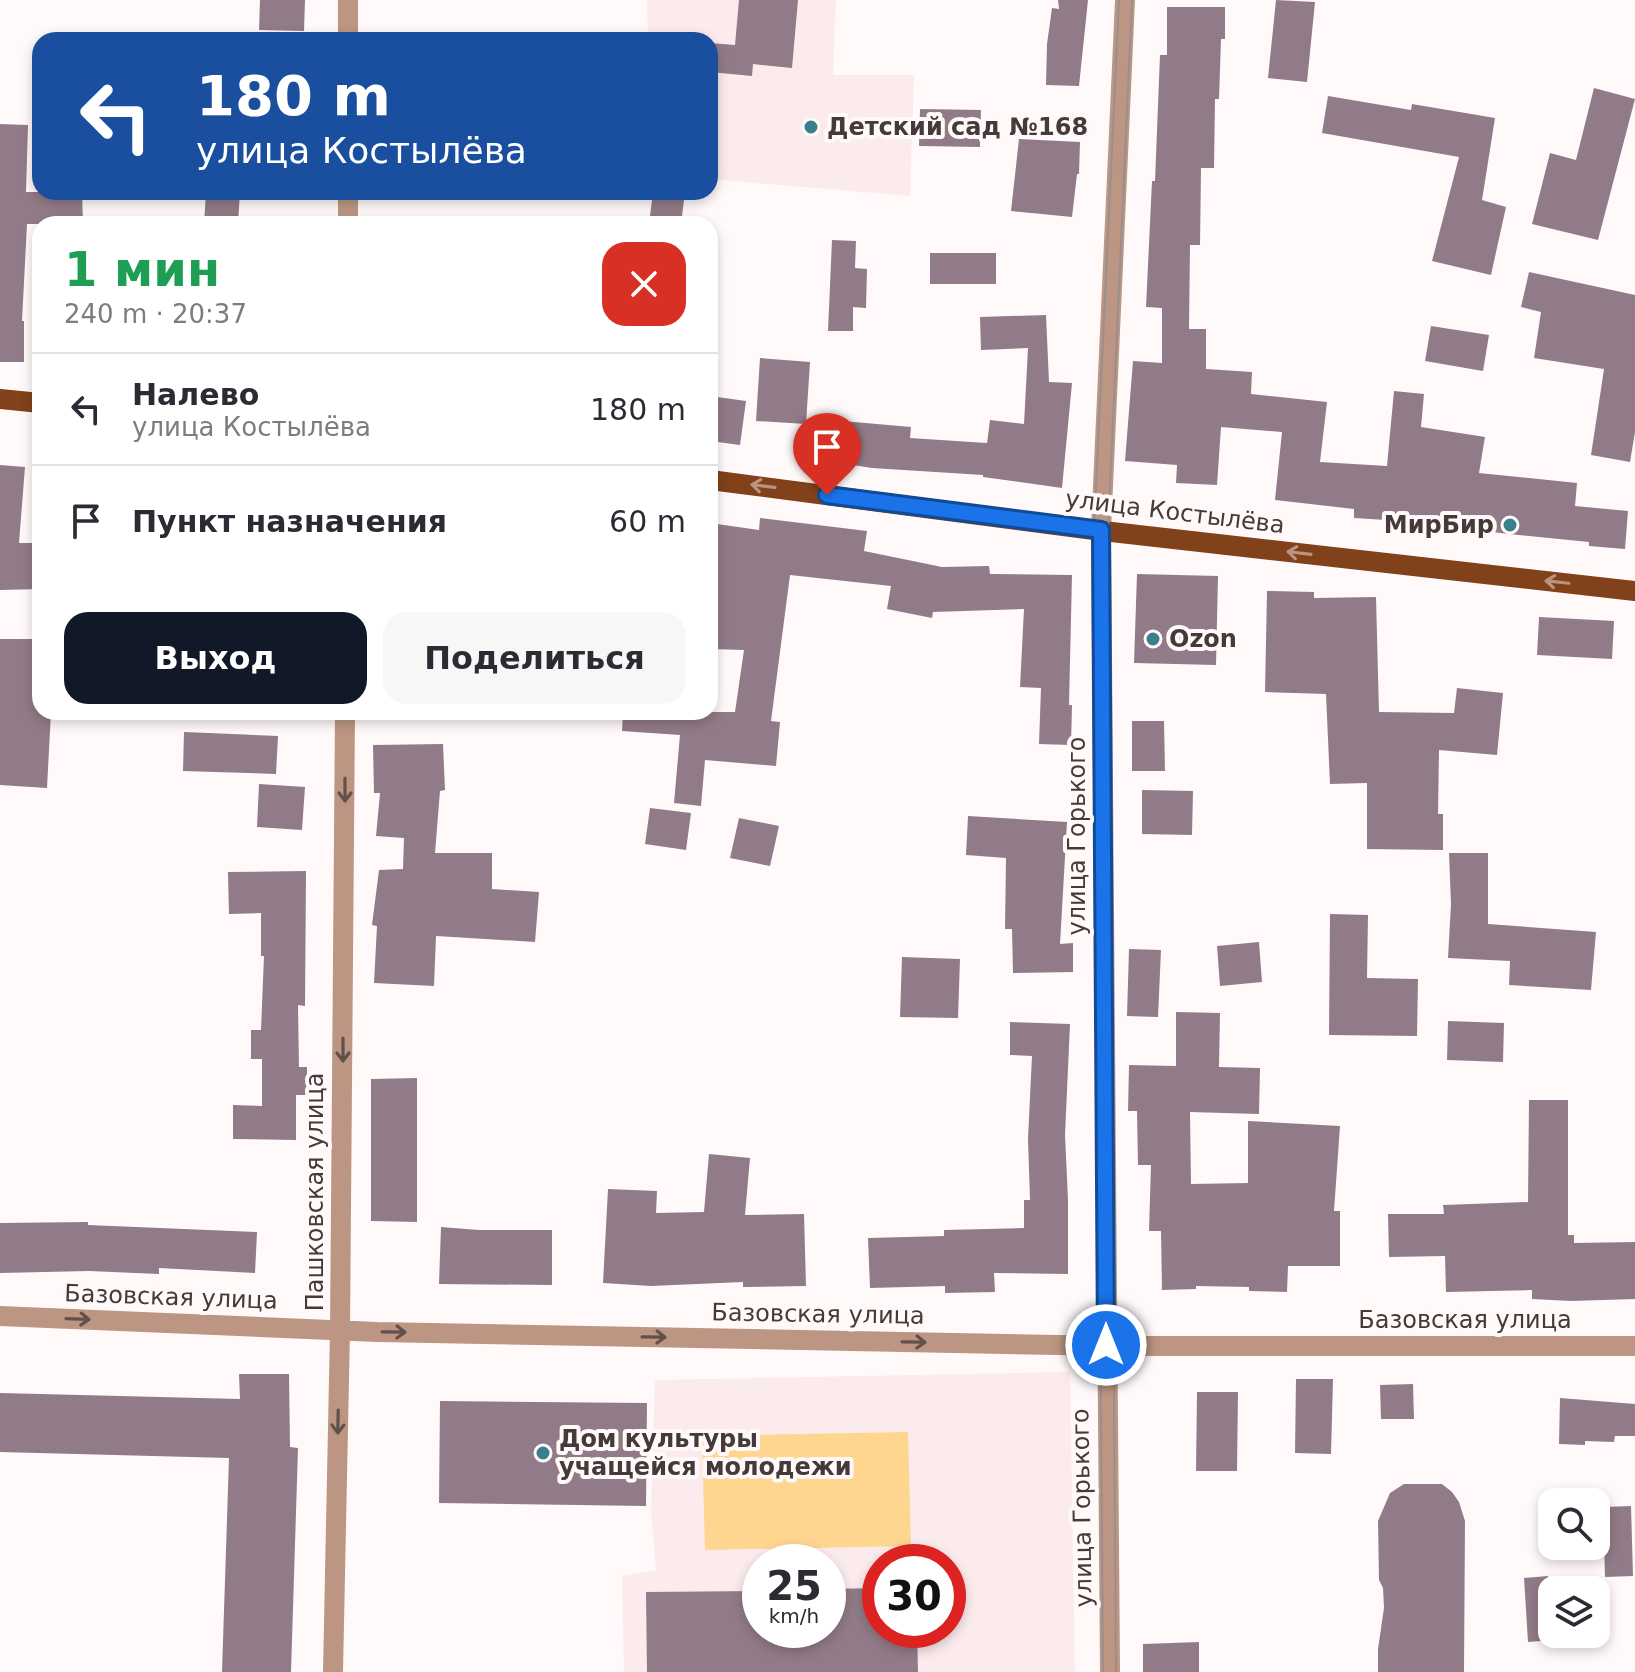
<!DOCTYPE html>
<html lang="ru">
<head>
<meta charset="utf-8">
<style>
	:root { --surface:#fff; --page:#f7f7f7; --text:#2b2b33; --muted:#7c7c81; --line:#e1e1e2; --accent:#111827 }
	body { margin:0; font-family:"DejaVu Sans",sans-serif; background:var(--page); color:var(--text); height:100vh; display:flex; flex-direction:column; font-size:30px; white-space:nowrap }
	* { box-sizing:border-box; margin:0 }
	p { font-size:26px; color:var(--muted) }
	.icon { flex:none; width:44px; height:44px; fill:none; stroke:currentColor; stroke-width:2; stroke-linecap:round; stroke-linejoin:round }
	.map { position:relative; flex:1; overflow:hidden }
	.side { position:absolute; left:32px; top:216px; width:686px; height:504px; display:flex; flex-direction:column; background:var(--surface); border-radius:24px; box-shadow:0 4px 12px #0003 }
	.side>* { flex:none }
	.top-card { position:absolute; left:32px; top:32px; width:686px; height:168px; border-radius:24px; box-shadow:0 4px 12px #0003; background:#1a4fa0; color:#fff; overflow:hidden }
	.tools { position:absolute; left:1538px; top:1488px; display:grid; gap:16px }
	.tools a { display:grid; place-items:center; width:72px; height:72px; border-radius:16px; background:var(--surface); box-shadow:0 4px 12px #0003; font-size:40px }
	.speed { position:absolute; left:742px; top:1544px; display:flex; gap:16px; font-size:40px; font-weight:700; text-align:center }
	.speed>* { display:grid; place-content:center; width:104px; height:104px; border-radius:50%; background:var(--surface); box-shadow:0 4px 12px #0003; line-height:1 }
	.speed small { font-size:20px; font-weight:400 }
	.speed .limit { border:12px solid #d22; background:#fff; color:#111 }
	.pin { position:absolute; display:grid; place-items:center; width:68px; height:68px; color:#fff; margin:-82px -34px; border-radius:50% 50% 50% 0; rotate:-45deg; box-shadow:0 0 8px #0007 }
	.pin .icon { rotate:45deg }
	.me { position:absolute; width:88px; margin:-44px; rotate:0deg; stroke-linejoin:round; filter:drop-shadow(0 0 6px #0008) }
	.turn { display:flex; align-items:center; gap:28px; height:168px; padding:0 32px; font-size:36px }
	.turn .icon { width:104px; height:104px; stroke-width:2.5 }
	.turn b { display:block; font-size:56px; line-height:68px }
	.round { display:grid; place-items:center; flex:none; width:84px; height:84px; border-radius:24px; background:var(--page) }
	.headline { display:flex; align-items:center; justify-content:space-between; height:136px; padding:0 32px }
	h1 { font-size:48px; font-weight:700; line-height:60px; color:#1e9e55 }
	.primary-button { display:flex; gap:16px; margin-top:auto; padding:16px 32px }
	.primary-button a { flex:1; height:92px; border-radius:24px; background:var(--accent); color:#fff; font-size:32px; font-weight:700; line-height:92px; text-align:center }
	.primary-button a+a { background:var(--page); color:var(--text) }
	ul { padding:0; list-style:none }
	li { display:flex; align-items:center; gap:24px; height:112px; padding:0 32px; border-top:2px solid var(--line) }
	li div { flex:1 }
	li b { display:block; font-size:30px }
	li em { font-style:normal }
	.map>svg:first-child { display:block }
	.built { fill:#fbebec; fill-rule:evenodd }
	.green { fill:#ffd68f }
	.building { fill:#927b88 }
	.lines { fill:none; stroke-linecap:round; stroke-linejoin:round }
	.minor { stroke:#bc9682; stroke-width:20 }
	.major { stroke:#81411a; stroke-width:20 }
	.tram { stroke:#988f8f; stroke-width:2 }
	.oneway { stroke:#ba947e }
	.oneway2 { stroke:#63504b }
	.route-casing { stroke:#114b97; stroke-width:20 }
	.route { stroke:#1a73e8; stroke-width:14 }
	.poi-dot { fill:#3a7f8d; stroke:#fff9f9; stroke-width:3 }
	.labels { text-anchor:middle; stroke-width:8; stroke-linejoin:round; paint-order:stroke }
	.poi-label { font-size:24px; font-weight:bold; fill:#453939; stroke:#fff9f9; text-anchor:start }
	.street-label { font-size:24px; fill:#453939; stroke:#fff9f9 }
</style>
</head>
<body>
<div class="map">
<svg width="1635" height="1672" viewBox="0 0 1635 1672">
	<rect width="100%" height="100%" fill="#fff9f9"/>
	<path class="built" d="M647,0H836L833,75H914L910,196L710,179V40H648Z
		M1070,1372L1075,1672H624L622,1576L656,1570L651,1511L655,1380ZM760,1562H828V1630H760ZM880,1562H948V1630H880Z"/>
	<path class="green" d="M908,1432L911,1546L705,1550L702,1436Z"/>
	<path class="building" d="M260,0H305L304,31L259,30Z
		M739,0H798L792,68L753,64L752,76L710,72V43L735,45Z
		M1058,0H1088L1079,86L1046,85L1047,44L1052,8L1059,9Z
		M1276,0L1315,2L1307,82L1268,78Z
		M1167,7H1225V39H1221L1219,99H1215L1214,168H1201L1200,245H1190L1189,329H1206V369L1252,372L1251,394L1327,402L1320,462L1387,466L1394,391L1424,394L1421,427L1485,437L1479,473L1577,483L1575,506L1628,511L1625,549L1589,546V542L1500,533L1402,518V521L1354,518V509L1275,500L1282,432L1221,427L1217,485L1176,483L1177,465L1125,461L1133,361L1162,363V308L1146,307L1152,181H1155L1160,55H1167Z
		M1594,88L1635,99L1598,240L1532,224L1550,153L1576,160Z
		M1328,96L1411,110L1412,104L1495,118L1482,200L1506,207L1491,275L1432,261L1459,157L1322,133Z
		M920,109L981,110L980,147L919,146Z
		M0,124L28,125L26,192H82L83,224H27L22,321H24V362H0Z
		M1019,139L1080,142L1079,174H1077L1072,217L1011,211Z
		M206,192H240L238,224H204Z
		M653,192H685L681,224H649Z
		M832,240L856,241L855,268L867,269L866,308L853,307V331H828Z
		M930,253H996V284H930Z
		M1529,272L1635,295V432L1630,462L1591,455L1604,369L1534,358L1541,312L1521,307Z
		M1046,315L1049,382L1072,383L1062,488L983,477V475L872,468L815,459L820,419L911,427L910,438L987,443L990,420L1024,424L1028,348L981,350L980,317Z
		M1431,326L1489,335L1483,371L1425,361Z
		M760,358L810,362L806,424L756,421Z
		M710,396L746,401L740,445L710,441Z
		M0,465L25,467L19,543H40V589L0,590Z
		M760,518L867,531L864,551L942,567L989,566L990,574L1072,575L1069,705H1072L1071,745L1039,744L1041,688L1020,687L1024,609L933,612L932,618L887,609L891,586L790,575L771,721L780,722L776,766L705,760L701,806L674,803L680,735L622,731L623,712H735L744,650L710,649V523L759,530Z
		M1137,574L1218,576L1216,665L1134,663Z
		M1267,591L1314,592V598L1376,597L1379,712L1454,713L1457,688L1503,693L1497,755L1439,750L1438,814H1443V850L1367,849V783L1330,784L1326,694L1265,692Z
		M1539,617L1614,621L1612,659L1537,655Z
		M0,639H40V712H51L47,788L0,785Z
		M1132,721H1164L1165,771H1132Z
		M184,732L278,736L276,774L183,771Z
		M443,744L445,790L440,791L435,853H492V889L539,892L535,942L436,936L434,986L374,983L377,926L372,925L379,870L403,869L404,838L376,836L380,793H374L373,745Z
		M259,784L305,787L302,830L257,827Z
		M1142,790L1193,791L1192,835L1142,834Z
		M650,808L691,813L686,850L645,844Z
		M968,816L1067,822L1060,944L1073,943V972L1013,973L1012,929H1005L1006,858L966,855Z
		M739,818L779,826L770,866L730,858Z
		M1449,853H1488V924L1596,932L1591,990L1509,985L1510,961L1448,958L1451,904Z
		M306,871L305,1006L298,1005L299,1067H307V1095H296V1140L233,1139V1105L262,1106V1059H251V1030H261L264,956H261V913L229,914L228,872Z
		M1330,914L1368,915L1367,978L1418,979L1417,1036L1329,1035Z
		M1259,942L1262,982L1220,986L1217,946Z
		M1129,949L1161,950L1158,1017L1127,1016Z
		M902,957L960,959L958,1018L900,1017Z
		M1176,1012L1220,1013L1219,1067L1260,1068L1259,1114L1190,1112L1191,1184L1248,1183V1121L1340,1126L1334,1211H1340V1266H1288L1287,1292L1249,1291V1287L1196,1286V1289L1162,1290L1161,1231H1149L1151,1165H1138L1137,1111H1128L1129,1065L1176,1066Z
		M1448,1021L1504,1023L1503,1062L1447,1060Z
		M1010,1022L1070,1024L1065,1135L1068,1200V1274L994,1273L995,1292L945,1293V1286L870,1288L868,1238L944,1236V1230L1024,1228V1200H1030L1028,1139L1032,1056L1010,1055Z
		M417,1078V1222L371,1221V1079Z
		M1529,1100H1568V1235H1574V1243L1635,1242V1299L1571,1301L1532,1299V1290L1446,1292L1445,1256L1389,1257L1388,1214H1444L1443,1205L1528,1202Z
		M709,1154L750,1158L745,1215L804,1214L806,1286L743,1287V1282L651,1286L603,1283L608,1189L657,1191L656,1213L704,1212Z
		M88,1222V1225L257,1232L255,1273L159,1268V1274L89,1271L0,1273V1223Z
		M441,1227L479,1230H552V1285L439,1284Z
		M239,1374H289L290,1447L298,1448L291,1672H222L229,1458L0,1452V1393L240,1399Z
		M1296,1379H1333L1331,1454L1295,1453Z
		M1413,1384L1414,1419H1381L1380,1385Z
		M1197,1392H1238L1237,1471H1196Z
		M1560,1398L1635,1404V1436H1615L1614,1442L1585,1441V1445L1559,1444Z
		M440,1401L647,1403L646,1506L439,1503Z
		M1404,1484H1442L1452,1492L1459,1502L1465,1521L1464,1672H1378V1649L1384,1608L1383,1588L1379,1580L1378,1521L1390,1493Z
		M1631,1506L1633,1576L1605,1577L1603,1507Z
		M1548,1576L1553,1640L1528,1642L1524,1578Z
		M880,1588V1630H917L918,1672H647L646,1592L760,1591V1630H828V1589Z
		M1199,1642V1672H1143V1644Z"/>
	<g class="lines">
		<path class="minor" d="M348,40V0
			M348,224V192
			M0,1316L377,1332L1112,1346H1635
			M333,1672L340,1330L345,712
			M1110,1672L1101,530L1125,0"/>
		<path class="major" d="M0,399L40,403
			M710,480L1094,530L1635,591"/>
		<path class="tram" d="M1103,1672L1094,530L1119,0
			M1116,1672L1108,531L1132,0"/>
	</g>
	<defs><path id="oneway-shaft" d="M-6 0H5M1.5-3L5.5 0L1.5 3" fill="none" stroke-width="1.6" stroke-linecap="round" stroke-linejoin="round" transform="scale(2)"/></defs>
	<g class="oneway">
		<use href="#oneway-shaft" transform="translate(763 486) rotate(-173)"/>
		<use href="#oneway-shaft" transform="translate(1299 553) rotate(-173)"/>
		<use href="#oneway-shaft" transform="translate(1557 582) rotate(-174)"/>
	</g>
	<g class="oneway2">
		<use href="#oneway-shaft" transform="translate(345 790) rotate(90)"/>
		<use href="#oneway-shaft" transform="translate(343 1050) rotate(90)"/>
		<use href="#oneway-shaft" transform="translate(78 1319) rotate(2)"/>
		<use href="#oneway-shaft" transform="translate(394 1332) rotate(1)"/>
		<use href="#oneway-shaft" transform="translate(654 1337) rotate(1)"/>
		<use href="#oneway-shaft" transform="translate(914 1342) rotate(1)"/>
		<use href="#oneway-shaft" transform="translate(338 1422) rotate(91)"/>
	</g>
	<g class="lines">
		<g class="route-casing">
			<path id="route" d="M827,495L1101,530L1106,1345"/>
		</g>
		<use href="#route" class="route"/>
	</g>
	<g class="poi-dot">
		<circle cx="811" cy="127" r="8"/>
		<circle cx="1510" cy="525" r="8"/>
		<circle cx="1153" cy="639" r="8"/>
		<circle cx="543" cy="1453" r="8"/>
	</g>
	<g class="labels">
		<g class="poi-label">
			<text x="827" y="135">Детский сад №168</text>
			<text x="1494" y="533" text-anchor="end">МирБир</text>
			<text x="1169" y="647">Ozon</text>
			<text x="559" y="1447">Дом культуры<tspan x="559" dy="28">учащейся молодежи</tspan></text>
		</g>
		<g class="street-label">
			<text transform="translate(1175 512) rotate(7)" y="8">улица Костылёва</text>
			<text transform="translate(1077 836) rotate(-90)" y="8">улица Горького</text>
			<text transform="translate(315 1192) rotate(-90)" y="8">Пашковская улица</text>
			<text transform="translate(171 1297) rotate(2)" y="8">Базовская улица</text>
			<text transform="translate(818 1314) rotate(1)" y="8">Базовская улица</text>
			<text x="1465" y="1328">Базовская улица</text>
			<text transform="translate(1082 1508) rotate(-91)" y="8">улица Горького</text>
		</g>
	</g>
</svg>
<div class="tools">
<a><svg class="icon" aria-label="search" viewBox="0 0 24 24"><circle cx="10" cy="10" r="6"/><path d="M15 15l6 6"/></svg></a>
<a><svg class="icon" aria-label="layers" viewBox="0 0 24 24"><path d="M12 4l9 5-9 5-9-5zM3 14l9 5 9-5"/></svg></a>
</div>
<div class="speed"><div>25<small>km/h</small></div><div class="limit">30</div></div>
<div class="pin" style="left:827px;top:495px;background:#d93025"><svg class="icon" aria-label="arrive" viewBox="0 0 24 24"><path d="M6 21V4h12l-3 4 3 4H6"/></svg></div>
<svg class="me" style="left:1106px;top:1345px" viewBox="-20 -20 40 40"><circle r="17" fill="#1a73e8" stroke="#fff" stroke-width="3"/><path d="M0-11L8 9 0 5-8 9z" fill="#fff"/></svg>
<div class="top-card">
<div class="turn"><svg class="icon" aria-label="left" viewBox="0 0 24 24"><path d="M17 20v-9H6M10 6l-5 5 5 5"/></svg><div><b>180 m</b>улица Костылёва</div></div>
</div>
<section class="side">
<div class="headline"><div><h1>1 мин</h1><p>240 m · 20:37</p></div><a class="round" style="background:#d93025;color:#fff"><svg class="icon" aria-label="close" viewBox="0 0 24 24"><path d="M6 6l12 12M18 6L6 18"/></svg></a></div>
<ul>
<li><svg class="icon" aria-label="left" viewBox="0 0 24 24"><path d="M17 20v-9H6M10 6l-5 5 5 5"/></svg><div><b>Налево</b><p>улица Костылёва</p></div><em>180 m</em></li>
<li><svg class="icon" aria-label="arrive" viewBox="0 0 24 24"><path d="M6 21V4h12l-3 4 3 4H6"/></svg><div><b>Пункт назначения</b></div><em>60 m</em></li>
</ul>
<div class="primary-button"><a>Выход</a><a>Поделиться</a></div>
</section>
</div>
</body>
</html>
